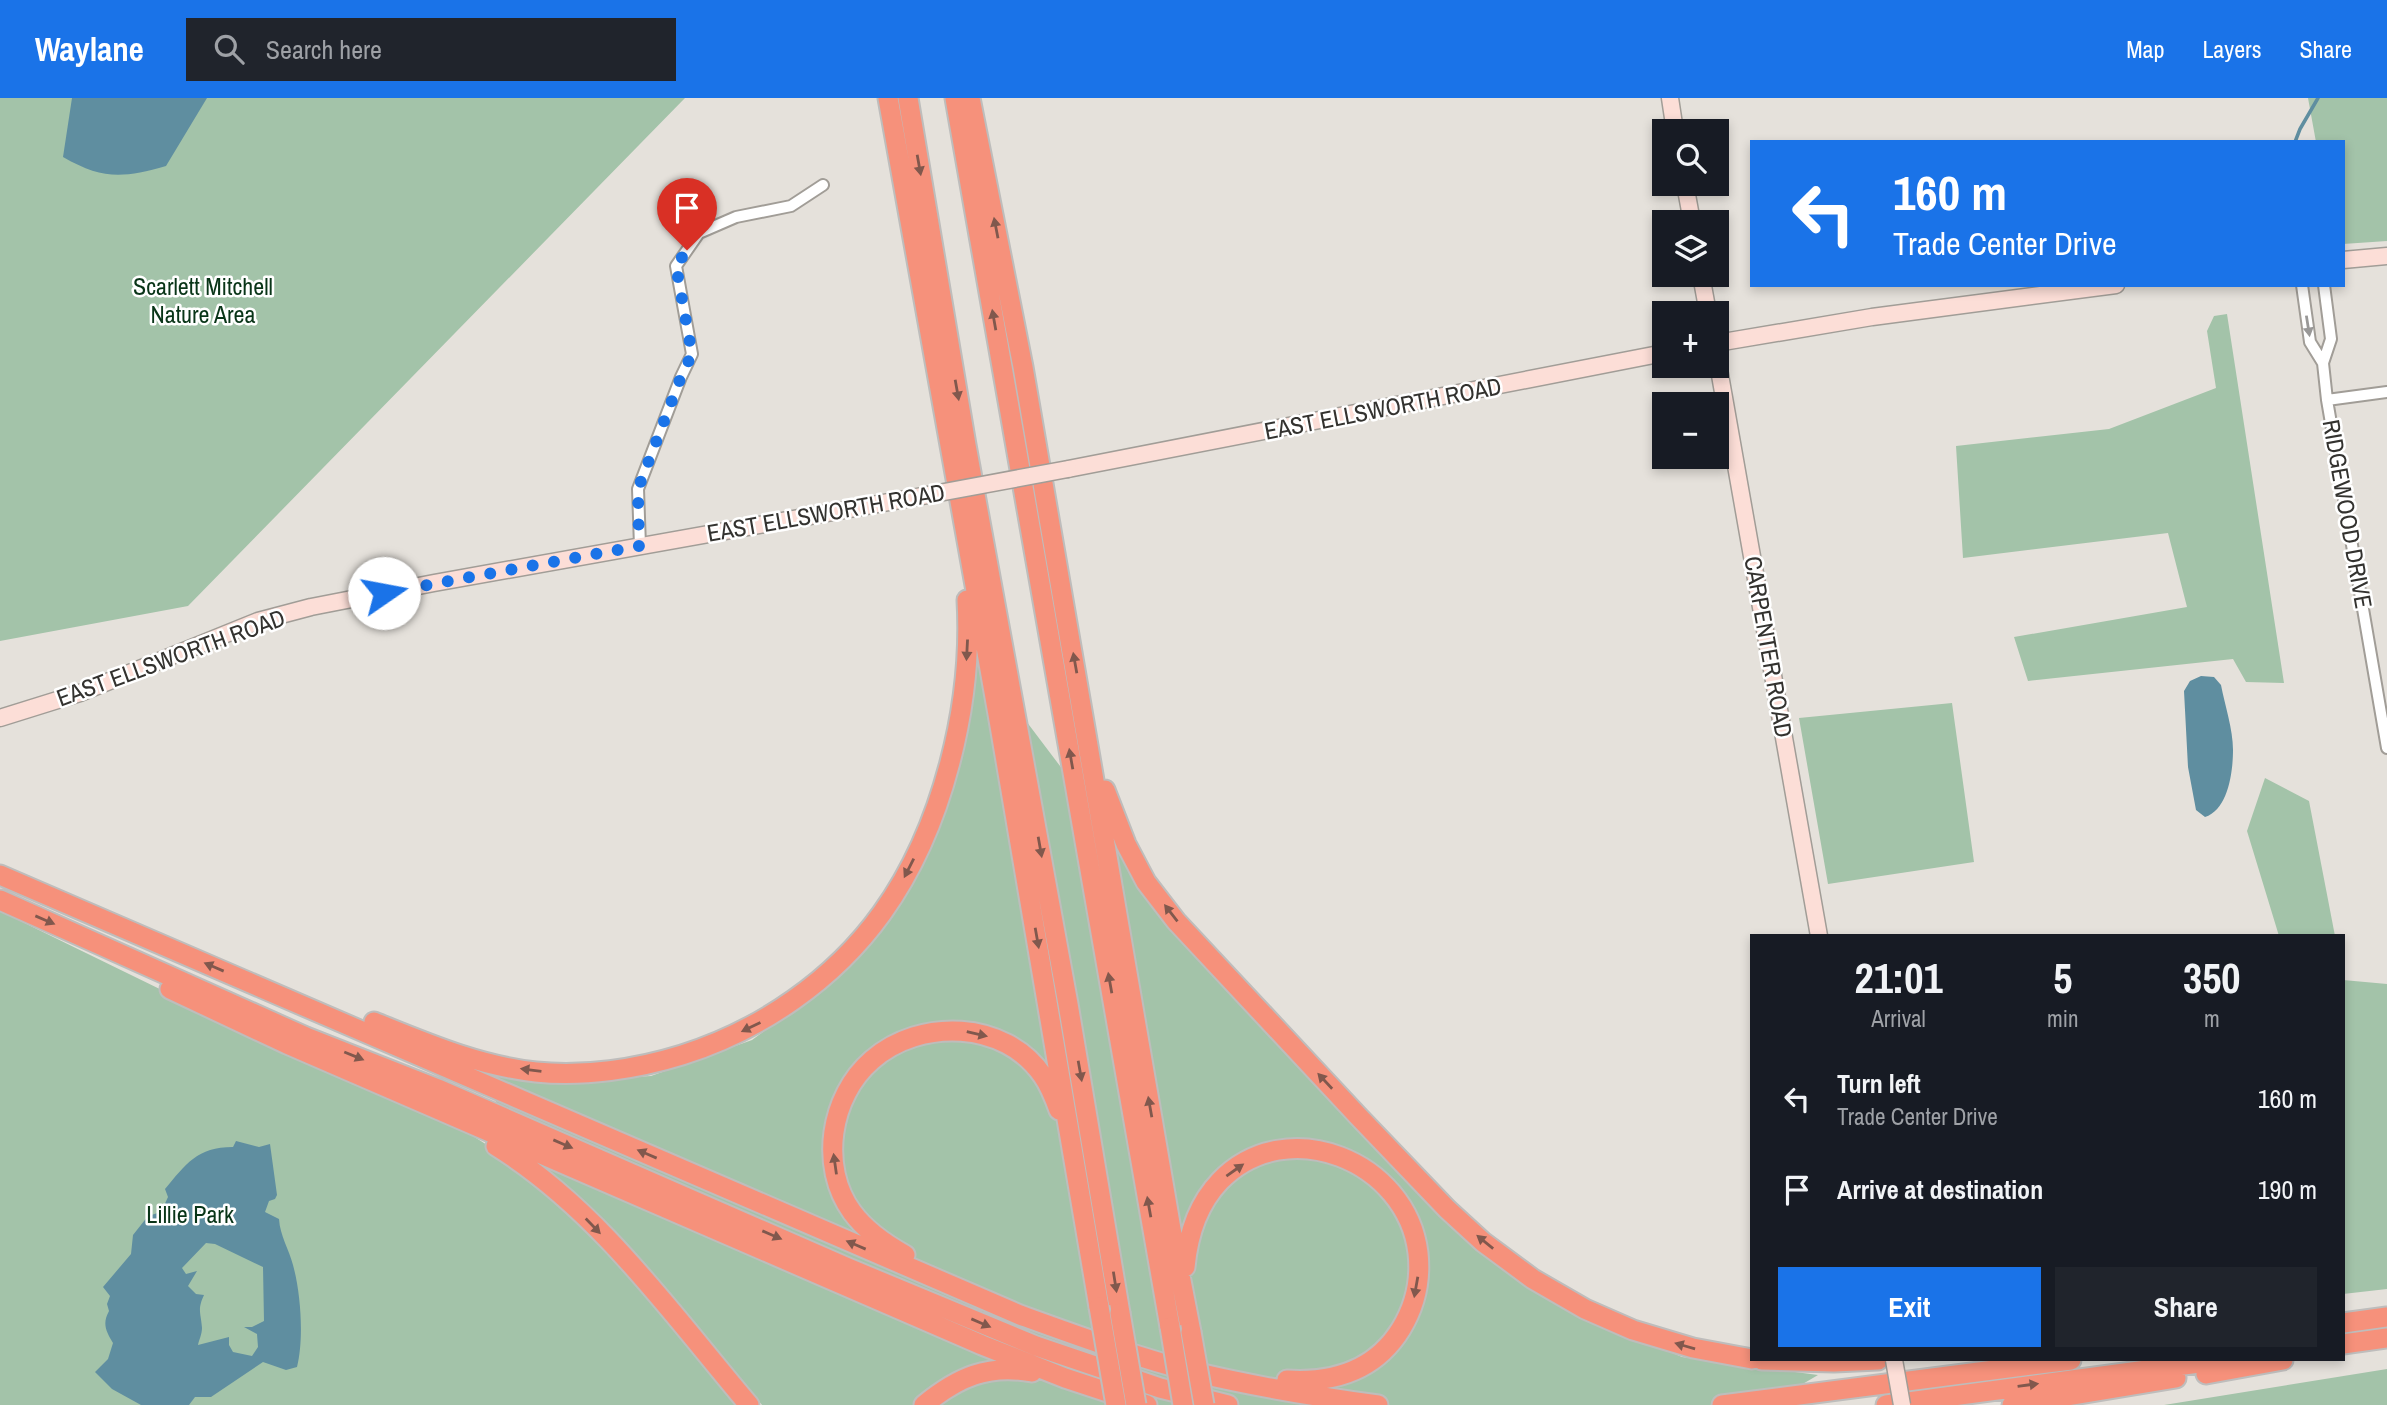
<!DOCTYPE html>
<html lang="en">
<head>
<meta charset="utf-8">
<style>
	:root { --surface:#171b24; --page:#20242c; --text:#f1f3f6; --muted:#9ea1a6; --accent:#1a73e8 }
	body { margin:0; font-family:"Archivo Narrow",sans-serif; background:var(--page); color:var(--text); height:100vh; display:flex; flex-direction:column; font-size:26px; white-space:nowrap }
	* { box-sizing:border-box; margin:0 }
	p { font-size:23px; color:var(--muted) }
	.icon { flex:none; width:38px; height:38px; fill:none; stroke:currentColor; stroke-width:2; stroke-linecap:round; stroke-linejoin:round }
	.map { position:relative; flex:1; overflow:hidden }
	.drawer { position:absolute; left:1750px; top:836px; width:595px; height:427px; display:flex; flex-direction:column; background:var(--surface); border-radius:0px; box-shadow:0 4px 10px #0003 }
	.drawer>* { flex:none }
	.hud { position:absolute; left:1750px; top:42px; width:595px; height:147px; border-radius:0px; box-shadow:0 4px 10px #0003; background:#1a73e8; color:#fff; overflow:hidden }
	.fabs { position:absolute; left:1652px; top:21px; display:grid; gap:14px }
	.fabs a { display:grid; place-items:center; width:77px; height:77px; border-radius:0px; background:var(--surface); box-shadow:0 4px 10px #0003; font-size:35px }
	.pin { position:absolute; display:grid; place-items:center; width:60px; height:60px; color:#fff; margin:-72px -30px; border-radius:50% 50% 50% 0; rotate:-45deg; box-shadow:0 0 7px #0007 }
	.pin .icon { rotate:45deg }
	.me { position:absolute; width:77px; margin:-38px; rotate:78deg; stroke-linejoin:round; filter:drop-shadow(0 0 5px #0008) }
	.turn { display:flex; align-items:center; gap:24px; height:147px; padding:0 28px; font-size:32px }
	.turn .icon { width:91px; height:91px; stroke-width:2.5 }
	.turn b { display:block; font-size:49px; line-height:60px }
	.eta { display:flex; justify-content:space-evenly; align-items:center; height:119px; text-align:center }
	.eta b { font-size:42px; font-weight:700; line-height:49px }
	.primary-button { display:flex; gap:14px; margin-top:auto; padding:14px 28px }
	.primary-button a { flex:1; height:80px; border-radius:0px; background:var(--accent); color:#fff; font-size:28px; font-weight:700; line-height:80px; text-align:center }
	.primary-button a+a { background:var(--page); color:var(--text) }
	ul { padding:0; list-style:none }
	li { display:flex; align-items:center; gap:21px; height:91px; padding:0 28px }
	li div { flex:1 }
	li b { display:block; font-size:26px }
	li em { font-style:normal }
	header { display:flex; align-items:center; gap:42px; box-sizing:border-box; height:98px; padding:0 35px; background:var(--accent); color:#fff }
	header strong { font-size:33px }
	nav { display:flex; gap:38px; margin-inline-start:auto; font-size:24px }
	.search { width:490px; height:63px; background:var(--page); display:flex; align-items:center; gap:18px; box-sizing:border-box; padding:0 24px; border-radius:0px; color:var(--muted); font-size:26px }
	.map>svg:first-child { display:block }
	.green { fill:#a3c3a9 }
	.water { fill:#5f8ea0; fill-rule:evenodd }
	.lines { fill:none; stroke-linecap:round; stroke-linejoin:round }
	.stream { stroke:#5f8ea0; stroke-width:3.5 }
	.street-casing { stroke:#a19d97; stroke-width:14 }
	.secondary-casing { stroke:#a19d97; stroke-width:19 }
	.highway-casing { stroke:#bebdbc; stroke-width:23 }
	.street { stroke:#fff; stroke-width:10 }
	.secondary { stroke:#fcded7; stroke-width:16 }
	.highway { stroke:#f6917b; stroke-width:19 }
	.secondary-bridge-casing { stroke:#a19d97; stroke-width:19; stroke-linecap:butt }
	.highway-bridge-casing { stroke:#bebdbc; stroke-width:23; stroke-linecap:butt }
	.secondary-bridge { stroke:#fcded7; stroke-width:16 }
	.highway-bridge { stroke:#f6917b; stroke-width:19 }
	.oneway { fill:#81584d }
	.oneway2 { fill:#999897 }
	.route { stroke:#1a73e8; stroke-width:12; stroke-dasharray:0 21.6 }
	.labels { text-anchor:middle; stroke-width:5; stroke-linejoin:round; paint-order:stroke }
	.park-label { font-size:24px; fill:#093518; stroke:#fff }
	.street-label { font-size:24px; fill:#33322f; stroke:#fff }
</style>
</head>
<body>
<header>
<strong>Waylane</strong>
<div class="search"><svg class="icon" aria-label="search" viewBox="0 0 24 24"><circle cx="10" cy="10" r="6"/><path d="M15 15l6 6"/></svg>Search here</div>
<nav><a>Map</a><a>Layers</a><a>Share</a></nav>
</header>
<div class="map">
<svg width="2387" height="1307" viewBox="0 0 2387 1307">
	<rect width="100%" height="100%" fill="#e5e1db"/>
	<path class="green" d="M0,0H685L188,508L0,543Z
		M2308,0H2387V143L2343,146V44H2316Z
		M2227,216L2284,585L2246,584L2233,561L2028,583L2014,539L2187,509L2168,435L1963,460L1956,348L2109,331L2216,290L2207,233L2214,218Z
		M976,557L1113,738L1162,822L1431,1106L1548,1201L1682,1259L1818,1277L1767,1307H762L627,1147L539,1069L475,972L551,984L651,978L752,942L848,871L914,779Z
		M1952,605L1974,764L1828,786L1799,620Z
		M2265,680L2309,703L2335,838H2279L2247,733Z
		M0,813L172,897L461,1031C575,1095 656,1209 740,1307H0Z
		M2343,882L2387,886V1191L2343,1196Z
		M2387,1271V1307H2164Z"/>
	<path class="water" d="M72,0H207L166,68C123,80 103,82 63,59Z
		M2201,578L2214,579L2221,587C2225,608 2233,631 2233,652C2233,674 2228,712 2205,719L2196,712L2188,669L2184,593L2190,583Z
		M236,1043L259,1049L270,1046L277,1097L275,1101L269,1103L265,1114L279,1121C280,1138 289,1151 293,1167C301,1196 304,1241 297,1269L286,1272L263,1264L211,1299H195L189,1307H141L112,1291L95,1274L108,1261L113,1245C106,1233 102,1226 109,1213L107,1206L110,1198L103,1189L131,1156L133,1137L148,1118L161,1114L168,1099L165,1091C186,1066 197,1049 233,1049ZM206,1145L215,1146L263,1169L264,1223L252,1229H244L257,1236L258,1249L252,1258L233,1254L229,1247V1239L198,1247C199,1242 202,1236 202,1230C201,1215 197,1212 204,1197L196,1196L188,1188L197,1173L186,1176L182,1170Z"/>
	<g class="lines">
		<path class="stream" d="M2295,44L2300,31L2318,0"/>
		<g class="street-casing">
			<path id="street" d="M2302,187L2310,244L2323,265L2327,302L2387,650
				M2323,265L2331,241L2324,187
				M2327,302L2387,294
				M640,448L638,391L681,279L692,256L676,168L699,135L736,119L791,108L823,87"/>
		</g>
		<g class="secondary-casing">
			<path id="secondary" d="M1670,0L1675,33
				M1685,86L1692,124
				M2343,162L2387,158
				M1701,177L1708,215
				M1717,245L1872,219L2116,187
				M1717,260L1819,838
				M1068,371L1664,255
				M0,620L80,595L258,523L311,509L434,485L928,397"/>
		</g>
		<g class="highway-casing">
			<path id="highway" d="M888,0L998,616L1099,1209
				M908,0L966,347L1068,906L1120,1215
				M955,0L1170,1229
				M970,0L1023,269L1171,1131L1191,1234
				M1105,692L1126,746L1146,784L1176,823L1359,1019L1447,1111L1483,1144L1533,1181L1585,1211L1633,1232L1693,1250L1752,1261
				M0,777L1020,1217C1078,1238 1138,1260 1198,1275C1258,1289 1318,1299 1378,1307
				M0,802L306,939L438,991L848,1170L1036,1248L1160,1290L1228,1307
				M170,891L287,946L982,1247L1065,1280L1147,1307
				M374,924C426,945 479,968 536,974C584,979 637,971 682,957C761,932 834,882 882,815C943,730 973,606 967,502
				M496,1048C599,1112 671,1215 749,1307
				M905,1157C885,1146 866,1133 852,1114C819,1069 830,998 872,962C920,920 1005,922 1043,978C1050,988 1055,1001 1059,1012
				M1185,1169C1188,1137 1197,1107 1220,1083C1287,1014 1407,1063 1418,1155C1421,1182 1415,1208 1401,1231C1375,1273 1333,1285 1287,1282
				M2343,1225L2387,1219
				M2343,1246L2387,1240
				M1762,1262L1834,1264L1878,1262
				M2206,1276L2283,1262
				M924,1307C958,1279 988,1266 1032,1274
				M1722,1307L2071,1262
				M1886,1307L2221,1262
				M2012,1307L2176,1280"/>
		</g>
		<use href="#street" class="street"/>
		<use href="#secondary" class="secondary"/>
		<use href="#highway" class="highway"/>
		<g class="secondary-bridge-casing">
			<path id="secondary-bridge" d="M928,397L1068,371
				M1894,1262L1902,1307"/>
		</g>
		<g class="highway-bridge-casing">
			<path id="highway-bridge" d="M1099,1209L1116,1307
				M1120,1215L1136,1307
				M1170,1229L1183,1307
				M1191,1234L1204,1307"/>
		</g>
		<use href="#secondary-bridge" class="secondary-bridge"/>
		<use href="#highway-bridge" class="highway-bridge"/>
	</g>
	<defs><path id="oneway-solid" d="M-6-.8H1V-3.2L6.5 0L1 3.2V.8H-6Z" transform="scale(1.75)"/></defs>
	<g class="oneway">
		<use href="#oneway-solid" transform="translate(919 67) rotate(80)"/>
		<use href="#oneway-solid" transform="translate(996 130) rotate(-101)"/>
		<use href="#oneway-solid" transform="translate(994 222) rotate(-100)"/>
		<use href="#oneway-solid" transform="translate(957 292) rotate(80)"/>
		<use href="#oneway-solid" transform="translate(967 552) rotate(93)"/>
		<use href="#oneway-solid" transform="translate(1075 565) rotate(-100)"/>
		<use href="#oneway-solid" transform="translate(1071 661) rotate(-100)"/>
		<use href="#oneway-solid" transform="translate(1040 749) rotate(80)"/>
		<use href="#oneway-solid" transform="translate(909 770) rotate(117)"/>
		<use href="#oneway-solid" transform="translate(1171 815) rotate(-128)"/>
		<use href="#oneway-solid" transform="translate(45 822) rotate(23)"/>
		<use href="#oneway-solid" transform="translate(1037 840) rotate(80)"/>
		<use href="#oneway-solid" transform="translate(214 869) rotate(-157)"/>
		<use href="#oneway-solid" transform="translate(1110 885) rotate(-100)"/>
		<use href="#oneway-solid" transform="translate(751 929) rotate(154)"/>
		<use href="#oneway-solid" transform="translate(977 936) rotate(13)"/>
		<use href="#oneway-solid" transform="translate(354 958) rotate(22)"/>
		<use href="#oneway-solid" transform="translate(531 972) rotate(-173)"/>
		<use href="#oneway-solid" transform="translate(1080 973) rotate(80)"/>
		<use href="#oneway-solid" transform="translate(1325 983) rotate(-133)"/>
		<use href="#oneway-solid" transform="translate(1150 1009) rotate(-100)"/>
		<use href="#oneway-solid" transform="translate(563 1046) rotate(23)"/>
		<use href="#oneway-solid" transform="translate(647 1056) rotate(-157)"/>
		<use href="#oneway-solid" transform="translate(835 1066) rotate(-98)"/>
		<use href="#oneway-solid" transform="translate(1235 1072) rotate(-35)"/>
		<use href="#oneway-solid" transform="translate(1149 1109) rotate(-100)"/>
		<use href="#oneway-solid" transform="translate(593 1128) rotate(46)"/>
		<use href="#oneway-solid" transform="translate(772 1137) rotate(23)"/>
		<use href="#oneway-solid" transform="translate(1485 1144) rotate(-141)"/>
		<use href="#oneway-solid" transform="translate(856 1147) rotate(-157)"/>
		<use href="#oneway-solid" transform="translate(1115 1184) rotate(81)"/>
		<use href="#oneway-solid" transform="translate(1416 1189) rotate(100)"/>
		<use href="#oneway-solid" transform="translate(981 1225) rotate(23)"/>
		<use href="#oneway-solid" transform="translate(1685 1248) rotate(-164)"/>
		<use href="#oneway-solid" transform="translate(2028 1287) rotate(-8)"/>
	</g>
	<use class="oneway2" href="#oneway-solid" transform="translate(2308 228) rotate(81)"/>
	<g class="lines">
		<path class="route" d="M384,495L639,448L638,391L681,279L692,256L676,168L687,152"/>
	</g>
	<g class="labels">
		<g class="park-label">
			<text x="203" y="197">Scarlett Mitchell<tspan x="203" dy="28">Nature Area</tspan></text>
			<text x="190" y="1125">Lillie Park</text>
		</g>
		<g class="street-label">
			<text transform="translate(1383 311) rotate(-11)" y="8">EAST ELLSWORTH ROAD</text>
			<text transform="translate(826 415) rotate(-10)" y="8">EAST ELLSWORTH ROAD</text>
			<text transform="translate(2347 416) rotate(80)" y="8">RIDGEWOOD DRIVE</text>
			<text transform="translate(1768 549) rotate(80)" y="8">CARPENTER ROAD</text>
			<text transform="translate(171 560) rotate(-20)" y="8">EAST ELLSWORTH ROAD</text>
		</g>
	</g>
</svg>
<div class="fabs">
<a><svg class="icon" aria-label="search" viewBox="0 0 24 24"><circle cx="10" cy="10" r="6"/><path d="M15 15l6 6"/></svg></a>
<a><svg class="icon" aria-label="layers" viewBox="0 0 24 24"><path d="M12 4l9 5-9 5-9-5zM3 14l9 5 9-5"/></svg></a>
<a>+</a>
<a>−</a>
</div>
<div class="pin" style="left:687px;top:152px;background:#d93025"><svg class="icon" aria-label="arrive" viewBox="0 0 24 24"><path d="M6 21V4h12l-3 4 3 4H6"/></svg></div>
<svg class="me" style="left:384px;top:495px" viewBox="-20 -20 40 40"><circle r="19" fill="#fff"/><path d="M0-13L10 11 0 6-10 11z" fill="#1a73e8"/></svg>
<div class="hud">
<div class="turn"><svg class="icon" aria-label="left" viewBox="0 0 24 24"><path d="M17 20v-9H6M10 6l-5 5 5 5"/></svg><div><b>160 m</b>Trade Center Drive</div></div>
</div>
<section class="drawer">
<div class="eta">
<div><b>21:01</b><p>Arrival</p></div>
<div><b>5</b><p>min</p></div>
<div><b>350</b><p>m</p></div>
</div>
<ul>
<li><svg class="icon" aria-label="left" viewBox="0 0 24 24"><path d="M17 20v-9H6M10 6l-5 5 5 5"/></svg><div><b>Turn left</b><p>Trade Center Drive</p></div><em>160 m</em></li>
<li><svg class="icon" aria-label="arrive" viewBox="0 0 24 24"><path d="M6 21V4h12l-3 4 3 4H6"/></svg><div><b>Arrive at destination</b></div><em>190 m</em></li>
</ul>
<div class="primary-button"><a>Exit</a><a>Share</a></div>
</section>
</div>
</body>
</html>
